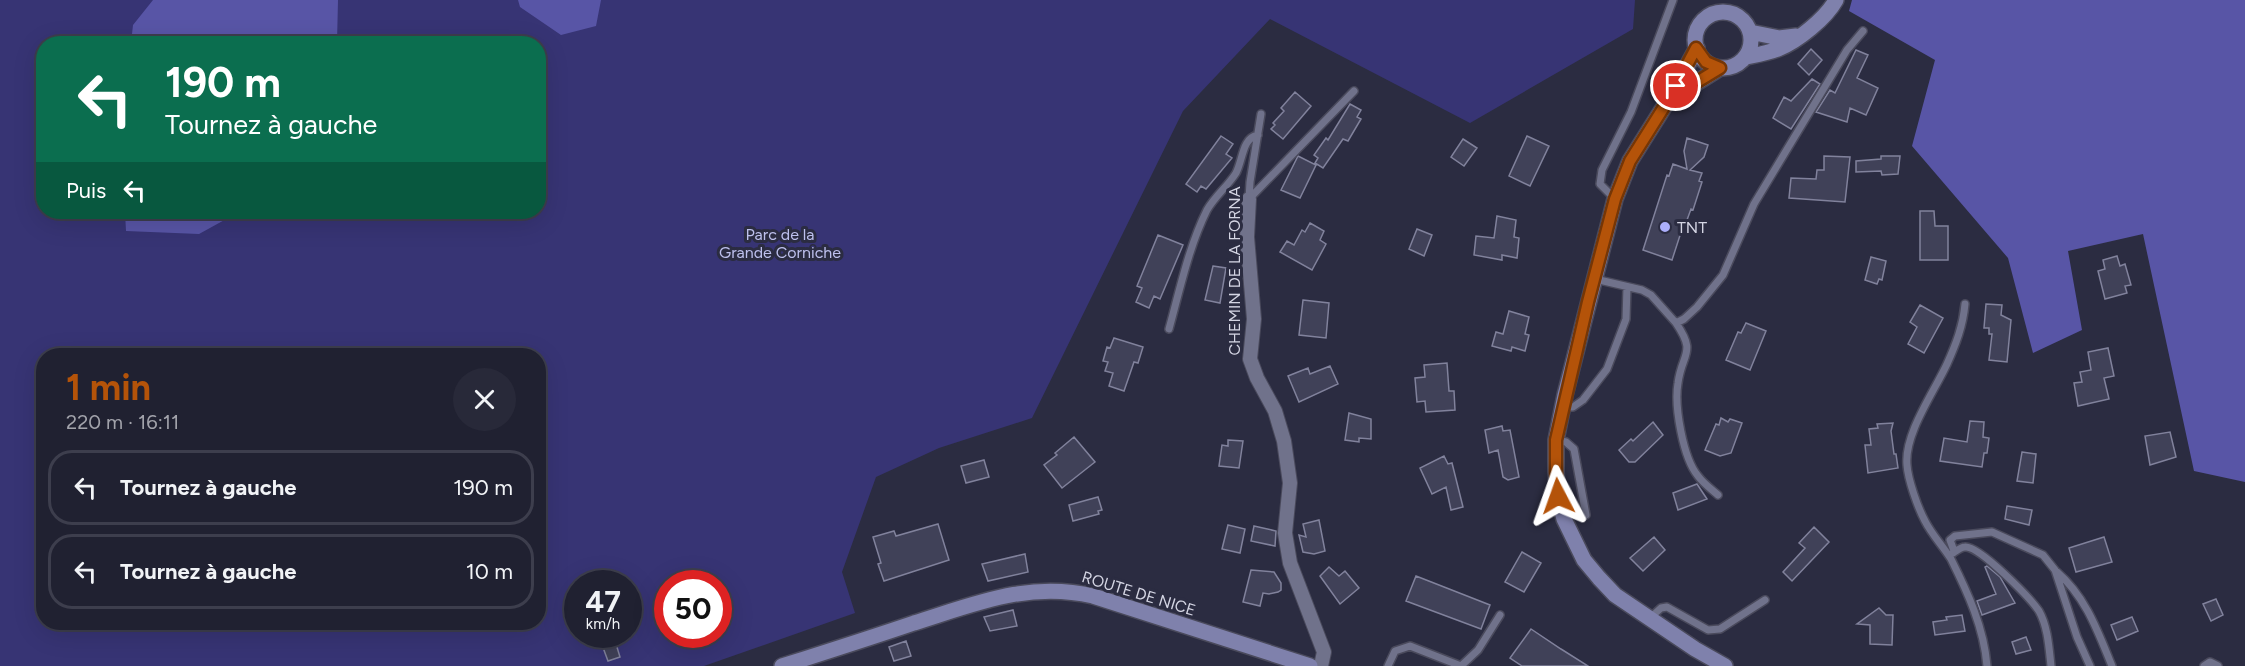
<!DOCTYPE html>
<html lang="fr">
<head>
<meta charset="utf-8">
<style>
	:root { --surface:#202131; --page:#282939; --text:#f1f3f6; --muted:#a2a3ab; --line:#3d3e4d; --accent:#b45309 }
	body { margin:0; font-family:Figtree,sans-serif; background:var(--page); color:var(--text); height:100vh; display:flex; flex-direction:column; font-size:22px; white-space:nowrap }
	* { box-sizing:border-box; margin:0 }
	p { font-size:20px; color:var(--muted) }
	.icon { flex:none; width:33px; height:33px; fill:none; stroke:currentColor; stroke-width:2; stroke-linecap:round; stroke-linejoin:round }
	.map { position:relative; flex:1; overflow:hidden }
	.details { position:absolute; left:36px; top:348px; width:510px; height:282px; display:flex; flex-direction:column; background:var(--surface); border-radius:24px; box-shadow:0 6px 24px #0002,0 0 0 2px var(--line) }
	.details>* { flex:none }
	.banner { position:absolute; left:36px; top:36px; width:510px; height:183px; border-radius:24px; box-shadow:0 6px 24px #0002,0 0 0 2px var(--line); background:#0b6e4f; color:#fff; overflow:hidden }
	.speed { position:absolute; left:564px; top:570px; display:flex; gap:12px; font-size:30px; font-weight:700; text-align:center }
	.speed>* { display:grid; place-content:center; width:78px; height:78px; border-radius:50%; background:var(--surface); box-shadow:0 6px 24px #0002,0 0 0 2px var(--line); line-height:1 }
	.speed small { font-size:15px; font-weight:400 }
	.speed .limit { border:9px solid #d22; background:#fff; color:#111 }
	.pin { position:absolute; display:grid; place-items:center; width:51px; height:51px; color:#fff; margin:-26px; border:3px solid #fff; border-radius:50%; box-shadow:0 2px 6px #0007 }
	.me { position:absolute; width:66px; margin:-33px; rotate:356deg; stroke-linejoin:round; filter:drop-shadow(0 0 4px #0008) }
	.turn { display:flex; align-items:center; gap:21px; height:126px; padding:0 30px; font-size:27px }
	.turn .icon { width:78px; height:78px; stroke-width:2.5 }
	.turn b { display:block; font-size:42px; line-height:51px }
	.then { display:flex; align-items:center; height:57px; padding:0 30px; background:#0003; gap:12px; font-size:22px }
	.round { display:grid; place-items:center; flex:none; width:63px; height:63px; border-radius:32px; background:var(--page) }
	.summary { display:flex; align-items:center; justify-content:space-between; height:102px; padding:0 30px }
	h1 { font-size:36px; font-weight:700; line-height:45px; color:var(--accent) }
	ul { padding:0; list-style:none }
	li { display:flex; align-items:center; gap:18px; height:75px; margin:0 12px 9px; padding:0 18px; border:3px solid var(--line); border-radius:24px }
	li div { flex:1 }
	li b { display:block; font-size:22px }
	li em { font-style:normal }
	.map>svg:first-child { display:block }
	.green { fill:#373474; fill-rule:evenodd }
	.forest { fill:#5855a6 }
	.building { fill:#404158; stroke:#81829c; stroke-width:1.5 }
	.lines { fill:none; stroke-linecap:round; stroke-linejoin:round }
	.service-casing { stroke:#4a4a5c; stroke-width:10 }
	.minor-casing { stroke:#4a4a5c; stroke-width:16 }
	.secondary-casing { stroke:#4a4a5c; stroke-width:18 }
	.service { stroke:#70728b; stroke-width:7 }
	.minor { stroke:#70728b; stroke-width:14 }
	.secondary { stroke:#7f81ac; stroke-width:15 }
	.route-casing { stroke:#753606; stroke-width:15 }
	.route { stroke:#b45309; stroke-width:10 }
	.poi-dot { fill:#acaffb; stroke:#2b2c41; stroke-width:2 }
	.labels { text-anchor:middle; stroke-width:6; stroke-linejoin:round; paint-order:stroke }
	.poi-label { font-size:16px; fill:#d4d5e3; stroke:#2b2c41; text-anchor:start }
	.park-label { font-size:16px; fill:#bdc0ed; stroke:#2b2c41 }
	.street-label { font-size:16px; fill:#d4d5e3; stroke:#2b2c41 }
</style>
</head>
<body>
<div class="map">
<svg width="2245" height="666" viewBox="0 0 2245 666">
	<rect width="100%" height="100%" fill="#2b2c41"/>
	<path class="green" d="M0,0H1635L1633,29L1470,123L1270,19L1183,111L1032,418L939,448L876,477L842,572L855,613L704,666H0ZM44,44H538V212H44ZM44,356H538V622H44ZM578,584H628V634H578ZM668,584H718V634H668Z"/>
	<path class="forest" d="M153,0H338L337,43H131L133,25Z
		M518,0H601L596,26L561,35L520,7Z
		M1852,0H2245V482L2194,471L2143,234L2068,251L2082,330L2033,353L2008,258L1912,146L1935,60L1849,11Z
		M125,212H239L199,234L126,231Z"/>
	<path class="building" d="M1811,49L1822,60L1809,75L1798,64Z
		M1856,50L1868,55L1857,78L1878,88L1866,115L1850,108L1847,122L1816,112L1830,90L1835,93Z
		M1812,79L1820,84L1791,129L1773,118L1784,97L1791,101Z
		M1295,92L1311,106L1283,139L1271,129L1275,125L1273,123L1284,111L1281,108Z
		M1350,104L1361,110L1357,117L1361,119L1348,141L1343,139L1323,168L1315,163L1318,158L1314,155L1326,138L1328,140Z
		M1221,136L1233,144L1226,154L1232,158L1206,189L1201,186L1197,192L1186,184Z
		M1527,136L1549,146L1530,186L1509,176Z
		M1687,138L1708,145L1704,157L1690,170L1702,173L1699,181L1702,182L1693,210L1691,209L1687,220H1685L1672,260L1643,250L1667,175L1669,176L1673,164L1687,169L1684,151Z
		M1463,139L1477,148L1464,166L1451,157Z
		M1298,156L1316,165L1300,198L1281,190Z
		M1824,156L1850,157L1845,202L1789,198L1791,178L1816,179L1817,170H1824Z
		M1881,156H1900L1898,174L1882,175L1881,171L1856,172V161L1881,159Z
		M1920,211H1934L1935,226H1948V260H1920Z
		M1497,216L1516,220L1514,237L1519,238L1517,258L1502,255V260L1474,255L1476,236L1494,238Z
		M1310,223L1324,231L1320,240L1326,244L1312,270L1280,252L1287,241L1294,245L1302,230L1305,232Z
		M1417,229L1432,235L1424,256L1409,249Z
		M1158,235L1183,245L1160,299L1154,296L1149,308L1136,302L1142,288L1137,286Z
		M2117,256L2120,266L2125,264L2131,285L2125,286L2127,293L2105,299L2098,271L2105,269L2103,260Z
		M1871,257L1886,261L1882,280L1879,279L1877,284L1865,280Z
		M1213,266L1226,268L1220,303L1205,300Z
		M1303,300L1329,303L1326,338L1299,335Z
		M1986,304L2002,305L2001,315L2011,320L2007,362L1989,360L1992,334H1989V328H1984Z
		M1920,305L1943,318L1924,353L1908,344L1917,327L1910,322Z
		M1509,311L1529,317L1525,334L1529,335L1525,351L1512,347L1511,351L1492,346L1496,332L1503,334Z
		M1746,323L1766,331L1750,370L1726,360L1738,332L1741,333Z
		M1114,338L1143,347L1138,363L1134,362L1124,391L1109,386L1113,373L1105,371L1108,362L1103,361L1107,347L1110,348Z
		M2108,348L2114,376L2104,378L2109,399L2078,406L2074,383L2082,382L2080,372L2091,370L2088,352Z
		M1447,363L1449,391H1454L1455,410L1426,412L1425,401L1417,402L1415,378L1425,377L1424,365Z
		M1330,366L1338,384L1299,402L1288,376L1308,368L1310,374Z
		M1349,413L1371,419V439L1359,438V442L1345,440Z
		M1721,418L1728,422L1730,419L1742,423L1731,453L1720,456L1705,450L1716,424L1719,425Z
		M1970,421L1984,422L1983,437L1989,438L1987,453H1984L1982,467L1940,461L1944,438L1967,442Z
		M1653,422L1663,435L1635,462H1629L1619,450L1631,439L1633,441Z
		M1893,423L1891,431L1894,454H1896L1898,468L1868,473L1865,445H1871L1869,429L1878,428L1877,424Z
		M1502,426L1503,431L1510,430L1519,477L1508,480L1503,477L1498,450L1489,453L1485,430Z
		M2170,432L2176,457L2150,465L2145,436Z
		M1074,437L1095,462L1062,488L1044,465L1057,455L1055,453Z
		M1228,440L1243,441L1239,468L1219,466L1222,445L1228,446Z
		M2022,452L2036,454L2033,483L2017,481Z
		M1444,456L1448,464L1452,463L1463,507L1451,510L1446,487L1432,494L1420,468Z
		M984,460L989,477L966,483L961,466Z
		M1697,484L1707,499L1678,510L1673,493Z
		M1098,497L1102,510L1098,511L1099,514L1073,521L1069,505Z
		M2007,506L2032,510L2029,525L2005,519Z
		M1319,520L1325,551L1314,554L1303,552L1299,535L1306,537L1303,524Z
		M938,524L949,560L884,581L878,564L881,563L873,537L894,531L896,536Z
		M1228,525L1245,529L1240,553L1222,549Z
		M1254,526L1276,531L1275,546L1251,541Z
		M1814,527L1829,542L1792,581L1783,572L1805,548L1799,543Z
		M1654,537L1665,550L1643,571L1630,558Z
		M2104,537L2112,562L2076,572L2069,548Z
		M1522,552L1541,563L1524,592L1505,582Z
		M1025,554L1028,572L988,581L982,564Z
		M1987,566L2000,577L2015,603L1982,615L1977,601L1996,594L1985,567Z
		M1329,567L1339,576L1345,571L1359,588L1340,604L1320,576Z
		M1251,570L1274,572L1281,583V590L1278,592L1269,594L1263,593L1260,606L1243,602Z
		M1416,576L1490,605L1481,629L1406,601Z
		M2216,599L2223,615L2211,621L2203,604Z
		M1879,608L1886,615H1893L1892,645L1870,644V625L1857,624Z
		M1013,610L1017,626L990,631L984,617Z
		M1962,615L1965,631L1935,635L1933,622L1947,620L1946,617Z
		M2132,617L2138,631L2117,640L2111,625Z
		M1531,629L1561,649L1588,666H1522L1510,658Z
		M598,634H613L620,657L608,661Z
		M2026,637L2031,650L2016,654L2012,642Z
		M906,641L911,656L894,661L889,647Z"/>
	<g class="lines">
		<g class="service-casing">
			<path id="service" d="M1249,199L1354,91
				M1249,199L1250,182L1261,114
				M1615,199L1600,184L1602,170L1631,112L1673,0
				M1595,279L1642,290L1651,295L1676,323L1684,319L1697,307L1723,275L1754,204L1847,50L1863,31
				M1965,304C1963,326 1956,344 1947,364C1934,392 1904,434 1907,465C1908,480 1918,508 1925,521C1932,535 1943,546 1951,559C1968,593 1984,628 1987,666
				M1676,323C1697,354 1682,352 1678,383C1674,406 1683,458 1698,476C1703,483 1711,489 1718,495
				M1169,329C1180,289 1189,246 1207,210C1215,196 1228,186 1236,173C1243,160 1242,138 1258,135
				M1563,407H1573L1583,400L1607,369L1626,319L1627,287
				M1557,440L1566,442L1574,449L1586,515
				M1954,551L1950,540L1955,536L1992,532L2043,555L2055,570L2077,637L2090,666
				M1953,553C1956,551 1961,547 1965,547C1979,545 2031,599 2039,611C2048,627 2049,648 2051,666
				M2057,572C2086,597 2098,632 2112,666
				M1650,618L1661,608L1667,607L1708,630L1720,629L1765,600
				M1388,666L1395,651L1410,646L1461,666L1478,650L1500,615
				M2204,666L2210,662L2218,666"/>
		</g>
		<g class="minor-casing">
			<path id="minor" d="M1249,199L1247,237L1254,319L1250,359L1257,378L1275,411L1284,441L1290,483L1285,533L1290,563L1324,652L1321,666"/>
		</g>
		<g class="secondary-casing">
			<path id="secondary" d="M1695 40a28 28 0 1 1 56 0a28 28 0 1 1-56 0Z
				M1750,32L1779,38L1796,36
				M1697,48L1669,99L1630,161L1615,199L1565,395L1556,440V472L1558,496L1564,519L1584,560L1599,578L1615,595L1695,649L1725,666
				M1746,57C1756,55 1768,53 1778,49C1798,41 1826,18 1836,0
				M1672,98L1720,68
				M782,666C826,652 870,638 914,623C975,604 1028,581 1093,596L1310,666"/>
		</g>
		<use href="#service" class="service"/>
		<use href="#minor" class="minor"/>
		<use href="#secondary" class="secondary"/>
	</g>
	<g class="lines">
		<g class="route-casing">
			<path id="route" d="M1558,496L1556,472V440L1588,302L1615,199L1630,161L1669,99L1720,68L1706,62L1696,48L1676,86"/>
		</g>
		<use href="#route" class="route"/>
	</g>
	<circle class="poi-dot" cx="1665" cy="227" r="6"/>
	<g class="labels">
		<g class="poi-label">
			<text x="1677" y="233">TNT</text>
		</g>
		<g class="park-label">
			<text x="780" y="240">Parc de la<tspan x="780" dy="18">Grande Corniche</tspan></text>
		</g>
		<g class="street-label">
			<text transform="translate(1234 271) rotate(-90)" y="6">CHEMIN DE LA FORNA</text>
			<text transform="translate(1139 593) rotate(17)" y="6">ROUTE DE NICE</text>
		</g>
	</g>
</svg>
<div class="speed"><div>47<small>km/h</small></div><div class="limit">50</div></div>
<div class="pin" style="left:1676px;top:86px;background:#d93025"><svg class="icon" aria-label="arrive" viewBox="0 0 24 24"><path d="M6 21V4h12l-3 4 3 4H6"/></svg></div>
<svg class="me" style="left:1558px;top:496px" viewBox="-20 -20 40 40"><path d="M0-17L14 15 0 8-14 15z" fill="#b45309" stroke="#fff" stroke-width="4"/></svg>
<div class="banner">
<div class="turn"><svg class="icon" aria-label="left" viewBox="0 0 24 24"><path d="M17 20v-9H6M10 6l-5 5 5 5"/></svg><div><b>190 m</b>Tournez à gauche</div></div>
<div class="then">Puis<svg class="icon" aria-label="left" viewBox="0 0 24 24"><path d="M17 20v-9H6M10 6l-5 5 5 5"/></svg></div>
</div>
<section class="details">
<div class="summary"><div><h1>1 min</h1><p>220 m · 16:11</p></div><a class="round"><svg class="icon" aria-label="close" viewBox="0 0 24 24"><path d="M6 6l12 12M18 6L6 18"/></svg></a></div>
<ul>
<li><svg class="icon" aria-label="left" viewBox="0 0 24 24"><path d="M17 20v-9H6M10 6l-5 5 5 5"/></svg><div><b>Tournez à gauche</b></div><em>190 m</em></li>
<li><svg class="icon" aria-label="left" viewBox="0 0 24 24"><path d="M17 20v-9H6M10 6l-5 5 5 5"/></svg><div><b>Tournez à gauche</b></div><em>10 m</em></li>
</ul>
</section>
</div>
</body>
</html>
